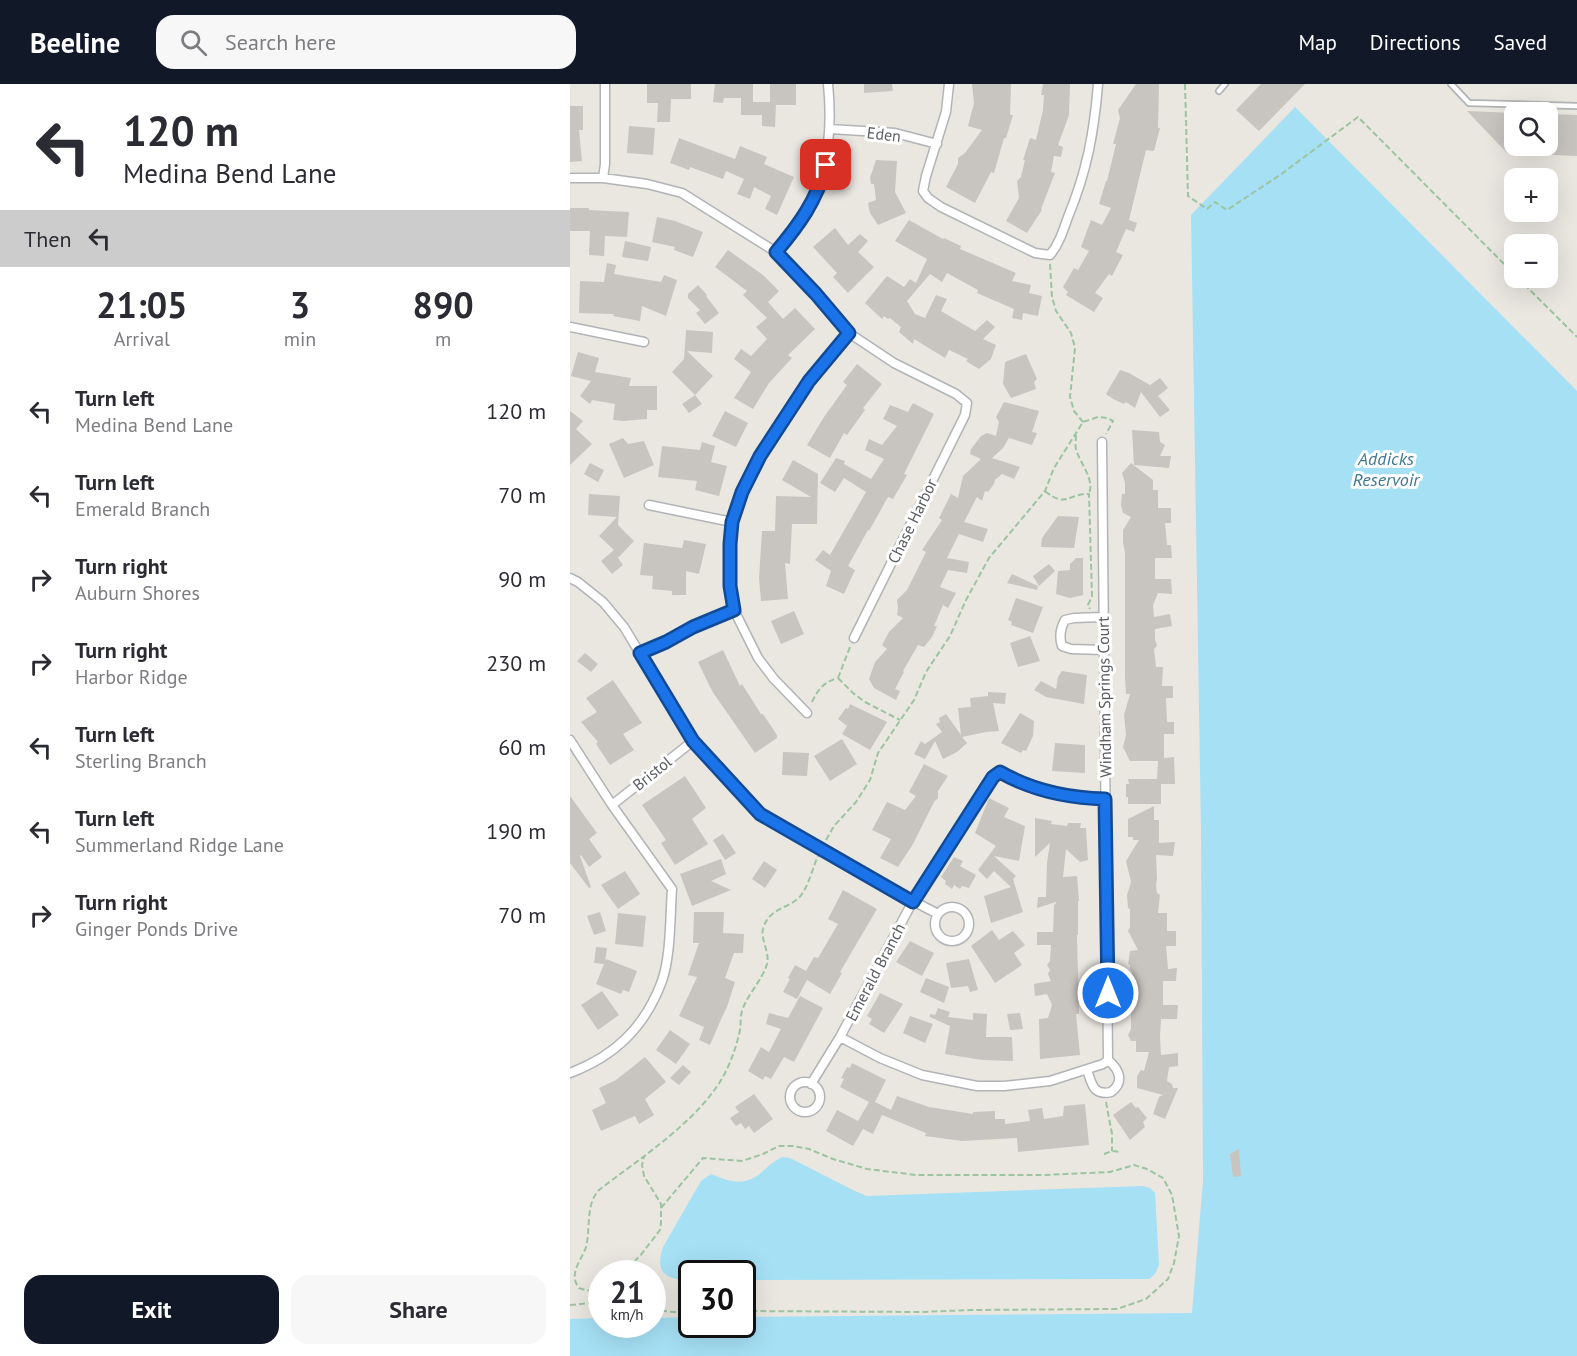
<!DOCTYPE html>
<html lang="en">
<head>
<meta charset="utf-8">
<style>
	:root { --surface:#fff; --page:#f7f7f7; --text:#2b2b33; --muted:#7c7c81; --accent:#111827 }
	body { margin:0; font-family:"PT Sans",sans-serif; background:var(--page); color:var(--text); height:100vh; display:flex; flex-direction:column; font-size:22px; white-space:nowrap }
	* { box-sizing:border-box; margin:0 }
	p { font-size:20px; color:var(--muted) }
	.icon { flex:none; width:33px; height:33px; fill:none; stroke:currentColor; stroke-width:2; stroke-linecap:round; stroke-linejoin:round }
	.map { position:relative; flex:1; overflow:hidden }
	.drawer { display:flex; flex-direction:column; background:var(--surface); width:570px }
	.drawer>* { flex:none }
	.hud { background:#fff; color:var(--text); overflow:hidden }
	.controls { position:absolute; left:934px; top:18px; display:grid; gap:12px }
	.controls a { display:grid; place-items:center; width:54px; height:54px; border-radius:12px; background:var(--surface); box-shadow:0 6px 24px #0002; font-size:30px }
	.speed { position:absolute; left:18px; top:1176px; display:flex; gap:12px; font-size:30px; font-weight:700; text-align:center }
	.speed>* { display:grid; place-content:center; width:78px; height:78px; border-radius:50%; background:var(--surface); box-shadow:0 6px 24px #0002; line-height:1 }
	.speed small { font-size:15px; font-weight:400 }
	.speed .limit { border:3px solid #111; border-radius:9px; background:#fff; color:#111 }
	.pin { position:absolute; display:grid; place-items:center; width:51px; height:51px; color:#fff; margin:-26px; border-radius:12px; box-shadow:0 3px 9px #0006 }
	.me { position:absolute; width:66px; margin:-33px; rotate:0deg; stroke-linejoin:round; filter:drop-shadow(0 0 4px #0008) }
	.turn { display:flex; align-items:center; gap:21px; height:126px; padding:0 24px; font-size:27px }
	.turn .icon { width:78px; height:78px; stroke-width:2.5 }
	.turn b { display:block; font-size:42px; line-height:51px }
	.then { display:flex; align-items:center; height:57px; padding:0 24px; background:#0003; gap:12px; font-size:22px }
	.eta { display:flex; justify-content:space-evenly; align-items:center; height:102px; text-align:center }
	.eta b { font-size:36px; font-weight:700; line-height:42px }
	.cta { display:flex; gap:12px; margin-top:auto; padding:12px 24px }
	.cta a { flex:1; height:69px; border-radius:18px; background:var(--accent); color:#fff; font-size:24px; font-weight:700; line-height:69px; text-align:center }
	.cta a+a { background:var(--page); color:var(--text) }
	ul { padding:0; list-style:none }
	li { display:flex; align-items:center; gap:18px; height:84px; padding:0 24px }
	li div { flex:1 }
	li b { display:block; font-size:22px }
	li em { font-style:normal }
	header { display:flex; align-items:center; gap:36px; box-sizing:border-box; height:84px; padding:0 30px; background:var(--accent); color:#fff }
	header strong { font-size:28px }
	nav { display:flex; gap:33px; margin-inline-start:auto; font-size:21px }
	.search { width:420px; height:54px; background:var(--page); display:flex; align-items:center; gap:15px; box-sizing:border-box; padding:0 21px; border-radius:18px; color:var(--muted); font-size:22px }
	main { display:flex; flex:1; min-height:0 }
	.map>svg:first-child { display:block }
	.water { fill:#a6e0f5 }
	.building { fill:#c8c4c0 }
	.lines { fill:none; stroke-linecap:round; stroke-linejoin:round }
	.service-casing { stroke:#b1b4b7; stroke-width:8 }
	.minor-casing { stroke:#b1b4b7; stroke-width:11 }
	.path { stroke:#9cc4a1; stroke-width:2; stroke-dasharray:6 3; stroke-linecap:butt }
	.service { stroke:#fff; stroke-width:4.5 }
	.minor { stroke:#fff; stroke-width:8 }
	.route-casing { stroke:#114b97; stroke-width:15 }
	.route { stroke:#1a73e8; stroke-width:10 }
	.labels { text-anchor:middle; stroke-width:6; stroke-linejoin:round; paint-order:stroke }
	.street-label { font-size:16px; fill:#595d60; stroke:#fff }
	.water-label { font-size:18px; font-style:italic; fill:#417793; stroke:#fff }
</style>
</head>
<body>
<header>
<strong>Beeline</strong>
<div class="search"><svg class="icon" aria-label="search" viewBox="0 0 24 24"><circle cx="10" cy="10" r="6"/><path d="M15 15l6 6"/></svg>Search here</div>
<nav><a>Map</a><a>Directions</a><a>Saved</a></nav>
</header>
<main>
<section class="drawer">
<div class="hud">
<div class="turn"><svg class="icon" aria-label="left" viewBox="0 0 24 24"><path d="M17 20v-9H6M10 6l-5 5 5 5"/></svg><div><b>120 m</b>Medina Bend Lane</div></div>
<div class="then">Then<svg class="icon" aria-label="left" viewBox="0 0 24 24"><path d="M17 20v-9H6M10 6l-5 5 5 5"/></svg></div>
</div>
<div class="eta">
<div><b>21:05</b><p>Arrival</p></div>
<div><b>3</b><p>min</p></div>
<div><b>890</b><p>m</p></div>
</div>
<ul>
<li><svg class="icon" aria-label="left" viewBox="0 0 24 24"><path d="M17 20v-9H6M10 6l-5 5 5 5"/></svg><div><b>Turn left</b><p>Medina Bend Lane</p></div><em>120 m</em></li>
<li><svg class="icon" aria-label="left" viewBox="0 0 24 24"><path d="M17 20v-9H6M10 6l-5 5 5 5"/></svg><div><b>Turn left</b><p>Emerald Branch</p></div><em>70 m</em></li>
<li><svg class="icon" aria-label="right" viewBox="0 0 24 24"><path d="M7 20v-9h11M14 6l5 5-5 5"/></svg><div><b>Turn right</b><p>Auburn Shores</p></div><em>90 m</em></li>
<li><svg class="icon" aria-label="right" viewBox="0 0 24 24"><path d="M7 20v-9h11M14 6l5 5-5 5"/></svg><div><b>Turn right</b><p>Harbor Ridge</p></div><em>230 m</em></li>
<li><svg class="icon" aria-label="left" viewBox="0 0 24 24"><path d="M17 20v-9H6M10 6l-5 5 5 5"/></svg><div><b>Turn left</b><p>Sterling Branch</p></div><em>60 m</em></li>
<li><svg class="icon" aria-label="left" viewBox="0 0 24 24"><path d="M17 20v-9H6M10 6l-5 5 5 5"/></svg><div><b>Turn left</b><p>Summerland Ridge Lane</p></div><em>190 m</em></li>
<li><svg class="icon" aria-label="right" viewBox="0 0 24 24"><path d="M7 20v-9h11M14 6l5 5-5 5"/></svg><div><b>Turn right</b><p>Ginger Ponds Drive</p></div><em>70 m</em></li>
</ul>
<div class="cta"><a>Exit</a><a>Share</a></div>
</section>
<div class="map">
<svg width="1007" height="1272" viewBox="0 0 1007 1272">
	<rect width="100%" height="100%" fill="#eae7e1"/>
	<path class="water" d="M725,23L1007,307V1272H0V1235L31,1234L32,1240H82L83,1234L121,1233L122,1240H172L173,1233L622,1229L633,1097L631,747L621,131Z
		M212,1073L220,1074L285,1107L297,1112L573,1102L580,1104L585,1109L589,1181L585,1190L579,1195L173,1196L172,1190H122L121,1196C97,1196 84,1190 93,1163L131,1097L141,1090C161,1098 174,1103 192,1088C198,1082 204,1077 212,1073Z"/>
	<path class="building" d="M77,0H121V15H101L100,38H87L88,19H77Z
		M145,0H183V18H200V0H226V21H206L205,43L192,42V31H171V14H154L153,19L143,18Z
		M294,0H322L323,7L294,9Z
		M402,0H441L440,31H443L436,54H434L424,89L421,88L405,119L376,103L388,80V74L395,69L412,46L398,42L404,19Z
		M473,0H500L499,31L488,61L493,63L491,73L484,72L481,88L485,89L471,125L472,126L457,149L436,137L449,114L447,97L451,93L455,76H453L460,54L466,56L473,26L474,11H471Z
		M566,0H589L588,44H590L584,67L576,66L559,136L567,139L564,148L556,145L546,168L553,171L542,192L539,190L525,209L533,214L524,228L496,211L498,208L493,203L504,184L508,186L519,167L511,163L521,136L532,141L541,124L529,120L536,97H537L546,60H543L550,34L548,26Z
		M691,0H735L689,47L666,26Z
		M0,22H13V46H9L12,77L0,78Z
		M897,27L945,29V62H978V30L1007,31V72L937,69Z
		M59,42L85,44L83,71L57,69Z
		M109,54L165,75L170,62L197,73L194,80L224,93L207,131L195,125L201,112L184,103L180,115L167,110L174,95L156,87L153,95L120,83L119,86L100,79Z
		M306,76L327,77L325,108L336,129L308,141L300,129L298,119L306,116L304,100H301L300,94Z
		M0,124H19V126L59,128L57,153L35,152L34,172L19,171L20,147H0Z
		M87,133L105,137L133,148L123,173L104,166L105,163L82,158Z
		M339,136L373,155L374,154L391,162L390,165L446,189L442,197L461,201L459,209L472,212L468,232L453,229L452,236L442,234L444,225L407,209L408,206L377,189L372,198L360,190L337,217L345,230L355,234L366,211L377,215L371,227L405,247L417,236L425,243L413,255L426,261L421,275L409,285L396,277L398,275L379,266L375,274L344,255L343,260L329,248L331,243L320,234L318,235L314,232L312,235L295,219L317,192L334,203L340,195L346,199L357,175L325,157Z
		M265,144L278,161L290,150L298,157L288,168L304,183L278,209L263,193L267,189L243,163Z
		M55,157L81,163L78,177L52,173Z
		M158,166L193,191L209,207L198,218L213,235L225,224L245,245L218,271L222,274L199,299L183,325L164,314L181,288L164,275L171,265L181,272L197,255L186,243L197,234L173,211L177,207L145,183Z
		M37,179L46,181L44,190L91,198L94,191L107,196L96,232L72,222L70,237L43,232L44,230L9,229L10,197L34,198Z
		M128,201L137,211L136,212L149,229L135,240L126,229L130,226L118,214V210Z
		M116,246L143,248L142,269L117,267L143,292L125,311L102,288L114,275Z
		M8,268L29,274L25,288L61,294L59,302H87V326H77V335L53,337L43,336L45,320L22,316L20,320L10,312L21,297L1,292Z
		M456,270L467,295L464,298L466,305L441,314L433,300L435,278Z
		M287,280L312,300L293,324L295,326L277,351L274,349L260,374L237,361L254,333L277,301L273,298Z
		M550,286L559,289L580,301L590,294L598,304L588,312L600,326L590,333L571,308L565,324L556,318L554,320L543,315L536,310Z
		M125,311L132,320L119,329L112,320Z
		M434,318L469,327L462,348L467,349L462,361L439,354L433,364L422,374L450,383L444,395L432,390L425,396L424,400L418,408L415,407L412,417L407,413L394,438L418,445L413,458L389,450L377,474L399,478L397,489L378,486L370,503L386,509L378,524L373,521L364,542H367L362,553L354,563L348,561L333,587L334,588L325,605L330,607L326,616L304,604L299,595L305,578L317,565L312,561L319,548L333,534L327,531L328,523L327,516L337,506L356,468L352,466L372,436L369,434L381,410L388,414L393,392L411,375L400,370L401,365L411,352L417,349L426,352L429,338L426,333Z
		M343,319L364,330L334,390L337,391L323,415L318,413L299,447L298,446L278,482L285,486L274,510L256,502L261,487L245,476L253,466L260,471L296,408L274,394L265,408L250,399L266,374L275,377L274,380L301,395L314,375L295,366L299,355L312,361L327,342L313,335L320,321L338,328Z
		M0,327L13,337L6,345L22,360L0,381Z
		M155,327L178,339L166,363L142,352Z
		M562,346L589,348L590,358L595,361L590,372H601L599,384L564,381Z
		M53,354L58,360L74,357L84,381L54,394L39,360Z
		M132,358L145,362L141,378L157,382L149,412L125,406L127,397L88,393L92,362L130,366Z
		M223,376L248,390L247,440H222L220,480L215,479L218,515L191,517L189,494L192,447H205L206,412L241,413L212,396Z
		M20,379L34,386L28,398L14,390Z
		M561,379L583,396V406H588V424H601V439H595L597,461H601L602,474H585V495H601L602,510L588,509L583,521L584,533L600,530L602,542L585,545V555L587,562L584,565L586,583H593L592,602H603V614H596L597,638H604V650H594V674L604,673L605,700H591V720H558V713H556V700H559L558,695H587L588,677H560L553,663L556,651L554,631L560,610H556L555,593V469L553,458V446L561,433L553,429L551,421L552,410H555V399L552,389Z
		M19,410L50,412L48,441L64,457L48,474L53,481L42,490L31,477L44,466L29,452L47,433L18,431Z
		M488,432L509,433L504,464L471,463L472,454Z
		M114,456L136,460L129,490L116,487V511H102V507L82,505L83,492L70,491L74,459L112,464Z
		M506,474H513V511L500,514L486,510L488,487L500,486V480Z
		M479,480L485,487L469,502L463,492Z
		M442,490L468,502L467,506L437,499Z
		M446,514L473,523L463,549L441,541L442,538L438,536Z
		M224,527L234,550L211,560L201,537Z
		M460,552L470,577L448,583L440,559Z
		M153,566L170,602L172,600L191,630H193L207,651V654L185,669L142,607L128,578Z
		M15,569L28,580L21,588L7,577Z
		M492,587L517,591L514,620L476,613L464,606L471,597L486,605L488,593Z
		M43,596L72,639L53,650L64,666L40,681L26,660L28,658L11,638L27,628L16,614Z
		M418,608L436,609L435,620L423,619L429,647L416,648L392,653L397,659L387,668L373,675L365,657L355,675L344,670L351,657L355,660L372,648L366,640L370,638L369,634L376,630L391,651L388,624L401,623L400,614L418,612Z
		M280,620L317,638L300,666L272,650L277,642L268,635L276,624L278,625Z
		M450,629L464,637L463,652L456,667L453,666L451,669L431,659Z
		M272,655L287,680L260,697L244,672Z
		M485,659L515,661V689L482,687Z
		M213,668L239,669L237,692L212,691Z
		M354,680L378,692L368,707V714L364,718L343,760L328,783L310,774L321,755L302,746L317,718L335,726L346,712L339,708Z
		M115,692L136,724L122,735L138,760L105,781L91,759L96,756L72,721Z
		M0,712L27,749L19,755L32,773L19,783L11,771L10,772L21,803L19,804L0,779Z
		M419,714L439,724L434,733L455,742L449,777L424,772L446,792L443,795L453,828L421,839L414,812L441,803L424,787L417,795L408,786L426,762L405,749Z
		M584,722V736H589V759L605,758L603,772L586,771L587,795L586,801L587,809L590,811L588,829H597V847H606V862H596L598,885L607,884L606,897H593V921H608L607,935H591L590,953L591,971L608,969V982L599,983L597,997L602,1000L603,1004H608L595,1035L583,1030L589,1013L593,1011L567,1004V992L571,986L574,987L579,968H566V957H561L558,951L561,945V921L556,918L561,913L562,901V888L560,885V881L558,880L560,867L568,866L558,847L560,843V825L558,824L557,811L561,798L556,777L569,756H563V753H558V735Z
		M465,734L482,737L481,740L497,742L498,739H511L510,744H516L518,776L510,778L496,765L493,793L507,792L509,817H508V851H507L509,930H506L510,971L470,975L469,935L478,934L482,921L477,910L465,912L464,900L481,897L478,890L480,886L477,881L480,877L481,861H467V848H483L484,821L486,819V818L467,824L468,813H476L477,778L480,759L465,773Z
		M153,750L166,769L155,776L143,756Z
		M384,773L393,777L390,782L406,791L399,804L392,802L390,805L384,801L382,805L375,800L376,797L371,793Z
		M151,775L156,790L141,797L161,806L122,822L110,790Z
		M194,777L207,786L195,804L182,795Z
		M55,787L70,810L48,825L31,801Z
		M273,806L307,825L270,888L272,889L260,910L237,896L227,915L213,908L220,895L218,894L225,881L236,887L244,873L248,874L268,840L258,835Z
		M30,828L36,847L24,851L17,832Z
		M124,828H154L153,849L174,850L173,869H164L155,894L165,898L157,923L152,933L140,961L129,956L134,943L109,932L127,893L118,891L129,859H123Z
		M48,829L76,832L73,863L45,860Z
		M422,846L429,856L443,847L455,861L444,869L452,881L425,899L401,862Z
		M340,857L364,869L352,892L326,878Z
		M26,863L37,864L35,878L36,875L67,887L59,908L53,906L51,910L26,900L34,880L24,879Z
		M399,875L408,906L400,908L398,902L381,904L376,879Z
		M356,894L379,903L374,919L350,908Z
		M32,907L49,931L28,946L11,921Z
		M310,909L333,920L314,949L299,940L302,935L297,932Z
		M230,912L253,924L224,978L214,973L201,995L195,992L193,996L178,987L191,963L199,968L211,945L196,940L199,929L218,934Z
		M368,924L380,928L378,933L403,936V929L417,930L416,953H442L443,977L412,976L375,970L380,942L360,933V930L365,931Z
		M450,929L453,945L440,946L437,930Z
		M340,932L363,940L355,959L333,949Z
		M100,946L120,960L106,980L86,966Z
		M75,973L96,998L75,1015L84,1031L69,1040L65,1032L31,1047L22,1026L36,1019L29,1004L46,996Z
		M282,979L316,996L305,1018L321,1026L327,1012L359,1023L403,1030V1028L425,1027V1035H435V1040L460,1037L458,1026L472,1024L474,1035L493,1032L494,1022L515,1020L519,1061L448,1068L447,1054L392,1057L355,1052L356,1049L312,1031L303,1050L293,1045L283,1062L256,1047L267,1026L288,1037L299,1018L270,1003L274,995L271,994L277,983L280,984Z
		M113,981L121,988L109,1001L100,994Z
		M184,1010L203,1035L184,1049L179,1042L175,1045L171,1039L166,1042L160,1034L169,1028L165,1023Z
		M561,1018L566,1024L568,1023L577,1034L573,1038L575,1043L560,1056L543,1031Z
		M669,1065L671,1092L663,1093L660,1070Z"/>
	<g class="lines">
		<g class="service-casing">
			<path id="service" d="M881,0L899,19L1007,22
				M649,7L655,0"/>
		</g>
		<g class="minor-casing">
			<path id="minor" d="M379,0L376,28L356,92L353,107L358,114L371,123L465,169L480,171C489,160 493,147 498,133C517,87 524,49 528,0
				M260,45L325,49L367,60
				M0,94H33L77,100L112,109L206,168L246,210L279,249L324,279L386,310L397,319L395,331L284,554
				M33,94L35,80V0
				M206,168C214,158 223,149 230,139C258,97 263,49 258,0
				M0,243L74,258
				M532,358L538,976
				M79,421L162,438
				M0,494L8,498L33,518L54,543L123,657L190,730L343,817L368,830
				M534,533L504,534L495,536C490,545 489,553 492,562L501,565L534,566
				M70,569L96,558L123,543L164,526
				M237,629L204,595L188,574L164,526L160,502V485L162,438L172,408L190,372L239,297L279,249
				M0,656L42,721L102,805C100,833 101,871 92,897C75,943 45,972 0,989
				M42,721L123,657
				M365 840a17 17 0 1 1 34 0a17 17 0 1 1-34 0Z
				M270,953L310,974L352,991L407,1002H434L480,997L533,980L538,976
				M517,986C522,1000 523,1012 541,1008C555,998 549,985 538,976
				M220 1013a15 15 0 1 1 30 0a15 15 0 1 1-30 0Z
				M241,1000L270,953L343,817L423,693L430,688C463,707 498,714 535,715"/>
		</g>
		<path class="path" d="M615,0L618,112L637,125L645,118L657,126L710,91L788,33L945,191
			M480,180L482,213L486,227L501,249L505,264L500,313L504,327L513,338
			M948,194L1007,253
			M506,351C506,355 505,360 506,365C510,380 525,395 519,410
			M475,407C497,425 498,409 519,410L522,512L518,521L520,525
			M268,594L283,609L295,618L330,636
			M268,594L280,563
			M242,618C248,605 254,598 268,594
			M256,756L264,742L286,718L300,696L308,669L344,616L356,588L380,552L396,516L419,474L475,407L484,384L513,338L528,333L537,334L543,337L536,350
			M536,1018L542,1050V1067
			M534,1070L542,1067L551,1068
			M91,1124L133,1074L172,1077L193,1070L209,1062H222L239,1065L263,1075L297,1085L346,1091H473L540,1088L564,1081L577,1085L593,1094L602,1111L609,1152L604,1179L598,1195L576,1215L547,1225L401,1226L351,1228L172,1227
			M51,1190L70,1172L90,1146L91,1139V1120L74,1092L72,1081L74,1073
			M32,1204C23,1208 18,1207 9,1204C7,1201 5,1198 5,1195C3,1184 13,1173 16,1163C21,1144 15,1121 29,1106C70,1074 134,1034 157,985C163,972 167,960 170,946C171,939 170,931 173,924C179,909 192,896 197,880C200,868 190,854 193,845C199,822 222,825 232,810C239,800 243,783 248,772
			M0,1221L32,1218
			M82,1226L104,1228H122"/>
		<use href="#service" class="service"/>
		<use href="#minor" class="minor"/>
	</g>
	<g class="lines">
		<g class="route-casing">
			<path id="route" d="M256,81C247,116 229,141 206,168L246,210L279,249L239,297L190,372L172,408L162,438L160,460V502L164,526L123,543L96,558L70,569L123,657L190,730L343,818L423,693L430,688C463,707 498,714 535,715L538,909"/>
		</g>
		<use href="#route" class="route"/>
	</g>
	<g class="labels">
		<g class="street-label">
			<text transform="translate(314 50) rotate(7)" y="6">Eden</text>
			<text transform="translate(342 437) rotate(-64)" y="6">Chase Harbor</text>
			<text transform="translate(534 613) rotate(-91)" y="6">Windham Springs Court</text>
			<text transform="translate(82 689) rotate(-39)" y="6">Bristol</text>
			<text transform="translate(305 888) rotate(-62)" y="6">Emerald Branch</text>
		</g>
		<g class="water-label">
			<text x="816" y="381">Addicks<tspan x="816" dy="21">Reservoir</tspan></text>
		</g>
	</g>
</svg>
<div class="controls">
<a><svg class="icon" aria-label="search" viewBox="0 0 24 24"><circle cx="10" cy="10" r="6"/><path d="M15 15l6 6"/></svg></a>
<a>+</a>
<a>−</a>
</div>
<div class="speed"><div>21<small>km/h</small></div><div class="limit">30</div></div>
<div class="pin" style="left:256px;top:81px;background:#d93025"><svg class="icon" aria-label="arrive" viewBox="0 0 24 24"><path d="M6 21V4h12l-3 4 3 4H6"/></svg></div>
<svg class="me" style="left:538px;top:909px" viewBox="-20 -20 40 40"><circle r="17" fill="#1a73e8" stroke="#fff" stroke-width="3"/><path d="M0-11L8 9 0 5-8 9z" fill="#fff"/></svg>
</div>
</main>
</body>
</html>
